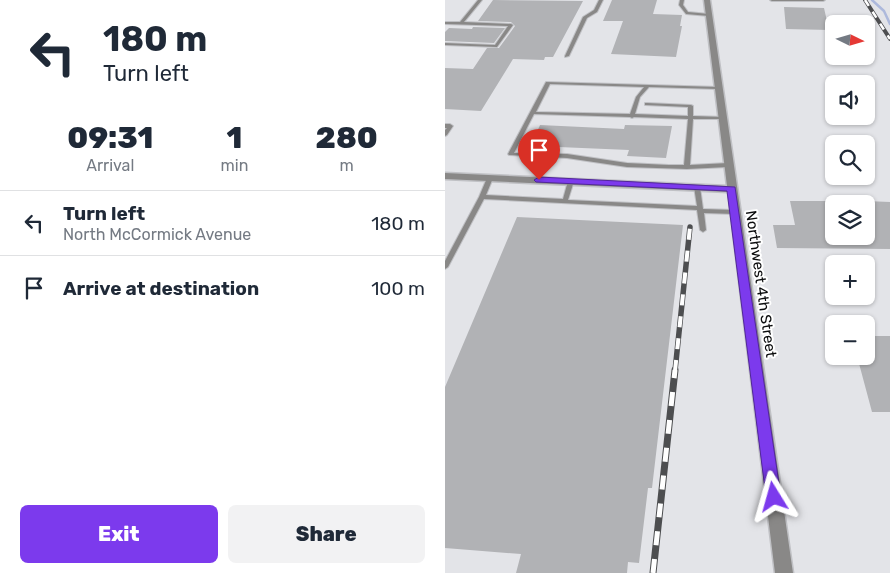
<!DOCTYPE html>
<html lang="en">
<head>
<meta charset="utf-8">
<style>
	:root { --surface:#fff; --page:#f2f2f3; --text:#1f2937; --muted:#747a83; --line:#e0e1e3; --accent:#7c3aed }
	body { margin:0; font-family:Rubik,sans-serif; background:var(--page); color:var(--text); height:100vh; display:flex; flex-direction:column; font-size:19px; white-space:nowrap }
	* { box-sizing:border-box; margin:0 }
	p { font-size:16px; color:var(--muted) }
	.icon { flex:none; width:28px; height:28px; fill:none; stroke:currentColor; stroke-width:2; stroke-linecap:round; stroke-linejoin:round }
	.map { position:relative; flex:1; overflow:hidden }
	.panel { display:flex; flex-direction:column; background:var(--surface); width:445px }
	.panel>* { flex:none }
	.top-card { background:#fff; color:var(--text); overflow:hidden }
	.needle { width:32px; rotate:95deg }
	.tools { position:absolute; left:380px; top:15px; display:grid; gap:10px }
	.tools a { display:grid; place-items:center; width:50px; height:50px; border-radius:8px; background:var(--surface); box-shadow:0 1px 4px #0004; font-size:25px }
	.pin { position:absolute; display:grid; place-items:center; width:42px; height:42px; color:#fff; margin:-51px -21px; border-radius:50% 50% 50% 0; rotate:-45deg; box-shadow:0 0 5px #0007 }
	.pin .icon { rotate:45deg }
	.me { position:absolute; width:55px; margin:-28px; rotate:352deg; stroke-linejoin:round; filter:drop-shadow(0 0 4px #0008) }
	.turn { display:flex; align-items:center; gap:18px; height:105px; padding:0 20px; font-size:22px }
	.turn .icon { width:65px; height:65px; stroke-width:2.5 }
	.turn b { display:block; font-size:35px; line-height:42px }
	.eta { display:flex; justify-content:space-evenly; align-items:center; height:85px; text-align:center }
	.eta b { font-size:30px; font-weight:800; line-height:35px }
	.cta { display:flex; gap:10px; margin-top:auto; padding:10px 20px }
	.cta a { flex:1; height:58px; border-radius:8px; background:var(--accent); color:#fff; font-size:20px; font-weight:800; line-height:58px; text-align:center }
	.cta a+a { background:var(--page); color:var(--text) }
	ul { padding:0; list-style:none }
	li { display:flex; align-items:center; gap:15px; height:65px; padding:0 20px; border-top:1px solid var(--line) }
	li div { flex:1 }
	li b { display:block; font-size:19px }
	li em { font-style:normal }
	main { display:flex; flex:1; min-height:0 }
	.map>svg:first-child { display:block }
	.lines { fill:none; stroke-linecap:round; stroke-linejoin:round }
	.stream { stroke:#adb9dc; stroke-width:2.5 }
	.building { fill:#b1b2b5 }
	.service-casing { stroke:#c0c1c5; stroke-width:2 }
	.minor-casing { stroke:#c0c1c5; stroke-width:3 }
	.service { fill:#898887; fill-rule:evenodd }
	.minor { fill:#898887; fill-rule:evenodd }
	.rail-far2-casing { stroke:#4d4e50; stroke-width:4 }
	.rail-far1-casing { stroke:#4d4e50; stroke-width:5.5 }
	.rail-casing { stroke:#4d4e50; stroke-width:7 }
	.rail-far2 { stroke:#fff; stroke-width:2.5; stroke-dasharray:7; stroke-linecap:butt }
	.rail-far1 { stroke:#fff; stroke-width:4; stroke-dasharray:11; stroke-linecap:butt }
	.rail { stroke:#fff; stroke-width:5; stroke-dasharray:14; stroke-linecap:butt }
	.route { fill:#7c3aed; stroke:#51269a }
	.labels { text-anchor:middle; stroke-width:4; stroke-linejoin:round; paint-order:stroke }
	.street-label { font-size:15px; fill:#0b0c0d; stroke:#fff }
</style>
</head>
<body>
<main>
<section class="panel">
<div class="top-card">
<div class="turn"><svg class="icon" aria-label="left" viewBox="0 0 24 24"><path d="M17 20v-9H6M10 6l-5 5 5 5"/></svg><div><b>180 m</b>Turn left</div></div>
</div>
<div class="eta">
<div><b>09:31</b><p>Arrival</p></div>
<div><b>1</b><p>min</p></div>
<div><b>280</b><p>m</p></div>
</div>
<ul>
<li><svg class="icon" aria-label="left" viewBox="0 0 24 24"><path d="M17 20v-9H6M10 6l-5 5 5 5"/></svg><div><b>Turn left</b><p>North McCormick Avenue</p></div><em>180 m</em></li>
<li><svg class="icon" aria-label="arrive" viewBox="0 0 24 24"><path d="M6 21V4h12l-3 4 3 4H6"/></svg><div><b>Arrive at destination</b></div><em>100 m</em></li>
</ul>
<div class="cta"><a>Exit</a><a>Share</a></div>
</section>
<div class="map">
<svg width="445" height="573" viewBox="0 0 445 573">
	<rect width="100%" height="100%" fill="#e3e4e8"/>
	<g class="lines">
		<path class="stream" d="M427,0L439,11L445,24"/>
	</g>
	<path class="building" d="M48,0L138,1L108,57H100L99,60L68,59L36,111L0,109V68L28,69L42,48H54L70,26L66,22L33,21Z
		M167,0H212L208,14L237,15L235,26H237L231,57L166,54L178,21H158Z
		M339,7L379,8L384,30L341,29Z
		M28,27L60,28L49,43L0,41V32L4,28L27,29Z
		M95,125L179,129L180,125L227,126L221,158L182,156L184,150L90,146L93,139H89Z
		M345,201H389V236H421V201L445,202V249L332,248L328,225H350Z
		M72,217L238,225L207,488H203L194,563L183,562L182,573H71L76,554L0,548V387Z
		M421,336H445V412H427L412,356H421Z"/>
	<g class="lines">
		<g class="service-casing">
			<path id="service" d="M33,0H37L19,22L66,24L68,25L52,47L0,45V43L50,45L63,26L0,24V22H15Z
				M154,0H158L152,12L142,18L124,56L120,57V56L138,17L149,10Z
				M235,0H239L238,5L243,12L264,14L266,15L264,16L241,14L234,5Z
				M325,0H380L378,1H327Z
				M101,82L274,87V88L272,89L204,87L195,97L190,114L243,116V107L200,105V103H202L246,105L248,106V116L279,117V118L277,119H248L245,165L283,163L286,165L283,167L242,169L182,167L122,158L64,155L63,154ZM105,84L199,87L191,97L185,114L91,112ZM89,114L185,117L187,118L189,117L243,119L239,165H224L182,163L122,154L69,153Z
				M0,124H5L8,126L2,135L0,136V130L2,128H0Z
				M45,176L48,178L41,195L118,199L123,181L126,179L129,181L123,200L252,206L249,187L252,185L255,187L258,209L289,210L292,212L289,214L259,213L261,230L258,232L255,230L252,210L39,199L3,267L0,269V261L34,197L42,178Z"/>
		</g>
		<g class="minor-casing">
			<path id="minor" d="M259,0H265L348,573H330L283,192L0,179V173L282,186Z"/>
		</g>
		<use href="#service" class="service"/>
		<use href="#minor" class="minor"/>
		<g class="rail-far2-casing">
			<path id="rail-far2" d="M420,0L445,39"/>
		</g>
		<g class="rail-far1-casing">
			<path id="rail-far1" d="M230,371L245,227"/>
		</g>
		<g class="rail-casing">
			<path id="rail" d="M208,573L230,370"/>
		</g>
		<use href="#rail-far2" class="rail-far2"/>
		<use href="#rail-far1" class="rail-far1"/>
		<use href="#rail" class="rail"/>
	</g>
	<path class="route" d="M94,177L290,187L336,497L334,502L329,504L323,502L321,497L282,191L91,182L89,180Z"/>
	<g class="labels">
		<g class="street-label">
			<text transform="translate(316 284) rotate(82)" y="5">Northwest 4th Street</text>
		</g>
	</g>
</svg>
<div class="tools">
<a><svg class="needle" viewBox="-14 -14 28 28"><path d="M0-13l5 13h-10z" fill="#e53935"/><path d="M0 13l5-13h-10z" fill="#747a83"/></svg></a>
<a><svg class="icon" aria-label="sound" viewBox="0 0 24 24"><path d="M4 9h4l5-4v14l-5-4H4zM17 9q2 3 0 6"/></svg></a>
<a><svg class="icon" aria-label="search" viewBox="0 0 24 24"><circle cx="10" cy="10" r="6"/><path d="M15 15l6 6"/></svg></a>
<a><svg class="icon" aria-label="layers" viewBox="0 0 24 24"><path d="M12 4l9 5-9 5-9-5zM3 14l9 5 9-5"/></svg></a>
<a>+</a>
<a>−</a>
</div>
<div class="pin" style="left:94px;top:180px;background:#d93025"><svg class="icon" aria-label="arrive" viewBox="0 0 24 24"><path d="M6 21V4h12l-3 4 3 4H6"/></svg></div>
<svg class="me" style="left:329px;top:497px" viewBox="-20 -20 40 40"><path d="M0-17L14 15 0 8-14 15z" fill="#7c3aed" stroke="#fff" stroke-width="4"/></svg>
</div>
</main>
</body>
</html>
